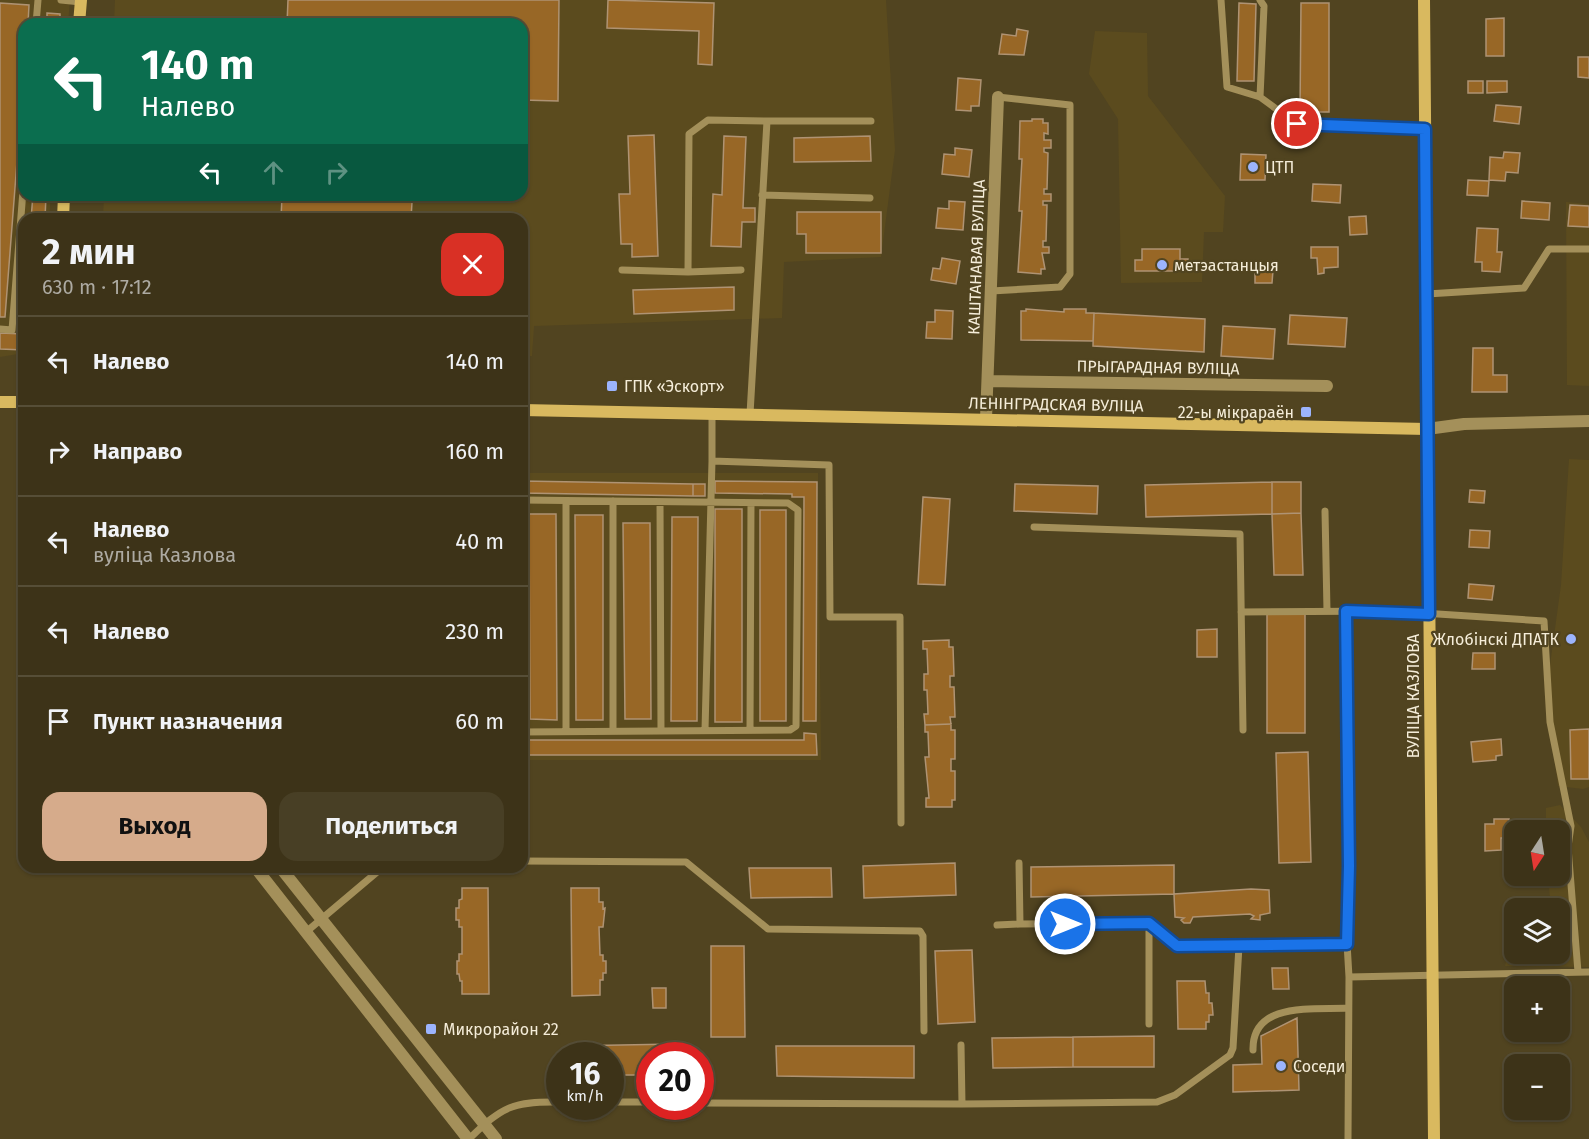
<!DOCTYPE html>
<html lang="ru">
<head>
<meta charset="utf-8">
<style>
	:root { --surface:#3d3318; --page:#483f25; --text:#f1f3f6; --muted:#adaaa2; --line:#564e37; --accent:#d6ab8b }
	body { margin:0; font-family:"Fira Sans",sans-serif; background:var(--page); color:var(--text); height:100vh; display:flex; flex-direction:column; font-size:22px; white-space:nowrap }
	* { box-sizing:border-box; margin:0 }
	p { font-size:20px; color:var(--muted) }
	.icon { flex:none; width:33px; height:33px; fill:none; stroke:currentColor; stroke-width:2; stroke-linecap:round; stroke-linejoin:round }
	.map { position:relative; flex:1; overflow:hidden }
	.panel { position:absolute; left:18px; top:213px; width:510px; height:660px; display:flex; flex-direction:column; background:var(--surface); border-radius:18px; box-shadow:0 2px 4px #0004,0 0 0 2px var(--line) }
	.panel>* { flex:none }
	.hud { position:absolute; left:18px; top:18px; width:510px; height:183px; border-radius:18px; box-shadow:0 2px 4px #0004,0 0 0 2px var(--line); background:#0b6e4f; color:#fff; overflow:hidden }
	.needle { width:39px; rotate:192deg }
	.controls { position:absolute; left:1504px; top:820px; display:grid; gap:12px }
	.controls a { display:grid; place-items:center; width:66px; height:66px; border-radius:12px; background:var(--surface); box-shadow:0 2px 4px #0004,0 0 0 2px var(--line); font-size:30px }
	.speed { position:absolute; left:546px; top:1042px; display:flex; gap:12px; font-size:30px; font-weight:700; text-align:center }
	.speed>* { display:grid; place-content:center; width:78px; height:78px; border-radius:50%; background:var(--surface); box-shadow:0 2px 4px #0004,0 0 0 2px var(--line); line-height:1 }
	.speed small { font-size:15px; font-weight:400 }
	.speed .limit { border:9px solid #d22; background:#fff; color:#111 }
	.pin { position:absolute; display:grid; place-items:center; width:51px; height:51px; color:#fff; margin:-26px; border:3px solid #fff; border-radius:50%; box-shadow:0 2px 6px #0007 }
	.me { position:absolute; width:66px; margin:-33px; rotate:90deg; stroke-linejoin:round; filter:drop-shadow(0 0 4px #0008) }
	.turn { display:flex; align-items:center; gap:21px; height:126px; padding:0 24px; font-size:27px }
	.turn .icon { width:78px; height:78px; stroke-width:2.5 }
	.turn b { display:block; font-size:42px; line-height:51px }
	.lanes { display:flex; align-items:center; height:57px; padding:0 24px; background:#0003; justify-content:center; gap:30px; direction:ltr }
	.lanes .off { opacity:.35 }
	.round { display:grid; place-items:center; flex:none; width:63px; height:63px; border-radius:18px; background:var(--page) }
	.summary { display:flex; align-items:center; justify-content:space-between; height:102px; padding:0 24px }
	h1 { font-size:36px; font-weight:700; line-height:45px }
	.cta { display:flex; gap:12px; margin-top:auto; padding:12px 24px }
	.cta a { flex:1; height:69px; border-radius:18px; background:var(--accent); color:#111; font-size:24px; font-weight:700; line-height:69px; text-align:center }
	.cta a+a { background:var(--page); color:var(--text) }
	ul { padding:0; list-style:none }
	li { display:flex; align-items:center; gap:18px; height:90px; padding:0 24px; border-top:2px solid var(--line) }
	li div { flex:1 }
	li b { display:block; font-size:22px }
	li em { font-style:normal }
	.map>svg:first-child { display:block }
	.built { fill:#5b4b1e }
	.building { fill:#986726; stroke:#af9373; stroke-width:1.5 }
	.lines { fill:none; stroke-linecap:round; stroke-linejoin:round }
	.service { stroke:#a4905a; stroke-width:7 }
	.minor { stroke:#a4905a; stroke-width:12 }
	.tertiary { stroke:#a4905a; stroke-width:12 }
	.secondary { stroke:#d9b95f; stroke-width:12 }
	.route-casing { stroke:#114b97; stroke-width:15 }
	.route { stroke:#1a73e8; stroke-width:10 }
	.poi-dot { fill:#9cb4fd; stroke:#514420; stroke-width:2 }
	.labels { text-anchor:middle; stroke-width:4.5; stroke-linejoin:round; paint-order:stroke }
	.poi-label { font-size:16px; fill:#f5edd9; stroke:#514420; text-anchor:start }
	.street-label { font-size:16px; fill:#f5edd9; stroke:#514420 }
</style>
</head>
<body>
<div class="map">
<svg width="1589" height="1139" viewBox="0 0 1589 1139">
	<rect width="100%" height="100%" fill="#514420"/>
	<path class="built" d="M0,0H70L68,24H24V195H51L49,219H24V353L0,357Z
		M115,0H886L895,150L881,257L784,262L782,318L534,326L532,356H522V219H103L104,195H522V24H114Z
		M1095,31L1147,33L1148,96L1225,196L1223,232H1204L1202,282L1121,283L1118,119L1089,74Z
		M1566,202L1589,204V386L1567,385Z
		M1569,459L1589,460V787L1583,789L1558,786L1546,694L1561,585Z
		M522,473H818L821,760H522Z
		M1560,805L1581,827L1589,842V967L1505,966L1509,947L1515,946V954H1560V909H1551L1548,876H1560V831H1546V808Z"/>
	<path class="building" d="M288,0H559L558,101L522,100V24H287Z
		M608,0L714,3L712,65L698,64L699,31L607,28Z
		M0,3L29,5L28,24H24V71L5,317H0Z
		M1239,3L1256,4L1254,81H1237Z
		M1301,3H1329V112H1300Z
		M47,13L60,14V24H47Z
		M1504,18V56H1486V19Z
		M1017,29L1028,31L1024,55L999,54L1002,34L1016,36Z
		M1578,57H1589V78L1578,77Z
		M958,78L981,80L979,106H971V111L956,110Z
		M1468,81H1483V93H1468Z
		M1487,81H1507V92L1487,93Z
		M1496,105L1521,107L1519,124L1494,121Z
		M1032,119H1043V123H1048V134L1044,133V140H1051V148H1044V152L1048,153L1047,189H1044V194H1051V201H1043V205H1047L1046,241H1043V247H1049V253H1042L1045,269H1041V274L1018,272L1022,211H1019L1022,159H1019L1020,121H1032Z
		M654,135L658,256L632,257V244H621L619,194H630L628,136Z
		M724,136L746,137L743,208H755V222H742L741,247L711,246L713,194L722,195Z
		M870,136L871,161L794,162V138Z
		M955,148L972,150L969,177L942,174L944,154L955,155Z
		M1504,152L1520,153L1518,173L1506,172L1505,181L1489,180L1490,157L1503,158Z
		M1241,154L1266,155L1265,180H1240Z
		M1468,180L1489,181L1488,196L1467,195Z
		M1313,184L1341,185L1340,203L1312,201Z
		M33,195H46L45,219H31Z
		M282,196L412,202L411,219H281Z
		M949,201L965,202L963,230L936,228L938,208L949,209Z
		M1522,201L1550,203L1549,220L1521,218Z
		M1570,205L1589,206V227L1568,226Z
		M797,212H881V253H806V234H797Z
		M1366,216L1367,234L1350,235L1349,217Z
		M1477,228L1498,229L1497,252H1502L1500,272L1482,271V262H1475Z
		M1311,247H1338V267L1324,268V273L1318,274L1317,258H1311Z
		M1142,249H1180V259H1188V271H1135V260H1142Z
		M942,258L960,261L956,284L931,280L933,268L940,269Z
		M1255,270H1273L1272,283H1255Z
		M734,287V310L634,314L633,290Z
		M1026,309L1064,312V309H1086V313H1094L1093,341L1021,340V311H1026Z
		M935,310L953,311L952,339L926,338L927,322H935Z
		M1094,313L1205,319L1204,352L1093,346Z
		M1290,315L1347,318L1345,347L1288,344Z
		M1223,326L1275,329L1273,359L1221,356Z
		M0,333L24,334V350L0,349Z
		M1473,348H1493V375H1507V392H1472Z
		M522,481L693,484V496L522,493Z
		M715,481L817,482L816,721H803L804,497H792V494L715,493Z
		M1272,482H1301V513L1272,514Z
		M1272,482V514L1146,517L1145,485Z
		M693,484H705V496H693Z
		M1015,484L1098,486L1097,514L1014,511Z
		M1470,490L1485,491L1484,503L1469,502Z
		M923,497L950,499L945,585L918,584Z
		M715,509H742V722H715Z
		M760,510H786V721H760Z
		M1301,513L1303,575H1274L1272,514Z
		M529,514H556L557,720L530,719Z
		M575,515H603V720H576Z
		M672,517H698L697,721H671Z
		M623,523H650L651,719H625Z
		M1470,530L1490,531L1489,548L1469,547Z
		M1469,584L1494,586L1492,600L1468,598Z
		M1267,614H1305V733H1267Z
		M1217,629V657H1197V630Z
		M949,640V647H953L954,676H950V687H954L955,717H950L951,724L925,725L924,714H928L927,690H924V674H928L927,649H923V641Z
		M1473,653H1495V669H1472Z
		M951,724V730H955V759H951V771H955V800H952V807H926V798H929L925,757H929L928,732H925V725Z
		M1589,729V779H1571L1570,730Z
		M804,733L816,734L817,755H522V740H804Z
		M1501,739L1502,755L1496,756V760L1473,762L1471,742Z
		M1308,752L1311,862L1279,863L1276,753Z
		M1494,819H1509V838H1501V850L1485,851V824H1494Z
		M955,863L956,895L864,898L863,866Z
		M1174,865V894L1031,897V867Z
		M749,868H831L832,897L751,898Z
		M462,888H488L489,994H462V981H460L459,974H457V961H459V954H462V927H459V920H456V908H459V900L462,899Z
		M571,888H599V902H603V909L605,908L603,927H599L600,955H603V961H606V973H603V980H600V995L572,996Z
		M1251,889L1269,890L1270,913L1260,915V920L1251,919L1254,916L1250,914L1193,917L1190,923H1184L1181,920L1184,918L1175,917L1174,894Z
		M711,946H744L745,1037H711Z
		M972,950L975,1022L938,1024L935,951Z
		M1272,968H1288L1289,989H1273Z
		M1177,981H1205L1206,993H1209V1003H1212L1213,1015H1209V1022H1206V1029H1178Z
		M652,988H666V1008H653Z
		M1297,1018L1299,1090L1233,1092V1065L1262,1064L1261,1036Z
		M1154,1036V1067H1073V1037Z
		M1073,1037V1067L993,1068L992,1038Z
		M675,1044L676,1056H650V1075H610V1056H567V1046Z
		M776,1046H914V1078L777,1076Z"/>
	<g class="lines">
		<path class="service" d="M61,0L81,2
			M1221,0L1227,87L1260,97L1297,124L1425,129
			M36,24L38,0
			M1260,97L1264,6L1260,0
			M762,195L870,198
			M622,270L688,272
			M741,270L688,272L689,134L708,120L767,121
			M991,291L1060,287L1070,274V105L998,97
			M1427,294L1524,288L1549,249H1589
			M522,312L523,280
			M0,329L12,330L24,178
			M712,414V461L829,465L830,617H900L901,823
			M750,414L767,121H871
			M522,500L788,503L798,510L796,726L790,730L522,732
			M566,501V731
			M613,501V731
			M660,502L661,730
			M1325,511L1327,611
			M1034,527L1240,534L1243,730
			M1346,611L1349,865L1347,943L1349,977L1589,972
			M1241,612L1392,611L1544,621L1550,722L1571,826L1568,847L1578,972
			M705,730L712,461
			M750,730L751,503
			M522,861L686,862L768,929L920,931L923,936L924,1031
			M1019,863L1020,924L1149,923L1177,946L1347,943
			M997,925L1020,924
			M306,932L383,867
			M1149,1024V923
			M961,1045L962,1104L1157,1102L1175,1095L1230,1055L1233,1048L1239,946
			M1253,1050C1252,1001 1314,1010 1348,1008
			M610,1102H650
			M700,1103L962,1104
			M469,1139C502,1107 512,1101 560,1102
			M1348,1139L1349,977"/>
		<path class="minor" d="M988,381L1327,386
			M986,419L998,97
			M255,867L468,1139
			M280,867L496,1139"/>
		<path class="tertiary" d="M1427,429L1464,424L1589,421"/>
		<path class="secondary" d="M1424,0L1434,1139
			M79,24L81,0
			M63,219L64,195
			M0,402H24
			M522,410L1427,429"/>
	</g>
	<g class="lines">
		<g class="route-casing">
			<path id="route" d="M1065,924L1149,923L1177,946L1347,944L1349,866L1346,611L1429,614L1425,129L1297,124"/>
		</g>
		<use href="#route" class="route"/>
	</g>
	<g class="poi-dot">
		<circle cx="1253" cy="167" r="6"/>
		<circle cx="1162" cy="265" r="6"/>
		<rect x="606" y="380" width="12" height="12" rx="3"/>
		<rect x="1300" y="406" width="12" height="12" rx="3"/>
		<circle cx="1571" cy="639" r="6"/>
		<rect x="425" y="1023" width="12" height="12" rx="3"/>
		<circle cx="1281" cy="1066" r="6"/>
	</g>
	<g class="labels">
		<g class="poi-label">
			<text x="1265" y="173">ЦТП</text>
			<text x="1174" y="271">метэастанцыя</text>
			<text x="624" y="392">ГПК «Эскорт»</text>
			<text x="1294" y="418" text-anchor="end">22-ы мікрараён</text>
			<text x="1559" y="645" text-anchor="end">Жлобінскі ДПАТК</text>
			<text x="443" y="1035">Микрорайон 22</text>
			<text x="1293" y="1072">Соседи</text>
		</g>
		<g class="street-label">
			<text transform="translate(976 257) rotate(-88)" y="6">КАШТАНАВАЯ ВУЛІЦА</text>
			<text transform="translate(1158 367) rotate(1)" y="6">ПРЫГАРАДНАЯ ВУЛІЦА</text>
			<text transform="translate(1056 404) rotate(1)" y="6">ЛЕНІНГРАДСКАЯ ВУЛІЦА</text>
			<text transform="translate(1413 696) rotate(-90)" y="6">ВУЛІЦА КАЗЛОВА</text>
		</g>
	</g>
</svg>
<div class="controls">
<a><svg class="needle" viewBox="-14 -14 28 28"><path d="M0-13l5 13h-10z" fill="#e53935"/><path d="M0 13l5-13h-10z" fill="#adaaa2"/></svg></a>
<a><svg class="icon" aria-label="layers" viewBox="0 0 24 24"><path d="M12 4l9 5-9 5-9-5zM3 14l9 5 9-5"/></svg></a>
<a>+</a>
<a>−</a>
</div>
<div class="speed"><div>16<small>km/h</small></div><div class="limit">20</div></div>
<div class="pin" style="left:1297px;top:124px;background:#d93025"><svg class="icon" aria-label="arrive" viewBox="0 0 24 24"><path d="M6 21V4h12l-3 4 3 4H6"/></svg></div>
<svg class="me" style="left:1065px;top:924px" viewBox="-20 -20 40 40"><circle r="17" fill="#1a73e8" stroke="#fff" stroke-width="3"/><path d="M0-11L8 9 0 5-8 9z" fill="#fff"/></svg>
<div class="hud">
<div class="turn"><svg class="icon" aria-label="left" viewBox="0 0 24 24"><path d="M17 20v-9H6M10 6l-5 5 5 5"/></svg><div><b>140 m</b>Налево</div></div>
<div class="lanes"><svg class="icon" aria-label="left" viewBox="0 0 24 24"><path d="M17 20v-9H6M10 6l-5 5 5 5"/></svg><svg class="icon off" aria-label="ahead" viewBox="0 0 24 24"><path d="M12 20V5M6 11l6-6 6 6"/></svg><svg class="icon off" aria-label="right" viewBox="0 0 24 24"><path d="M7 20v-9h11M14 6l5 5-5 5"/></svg></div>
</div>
<section class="panel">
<div class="summary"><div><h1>2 мин</h1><p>630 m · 17:12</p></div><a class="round" style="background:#d93025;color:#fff"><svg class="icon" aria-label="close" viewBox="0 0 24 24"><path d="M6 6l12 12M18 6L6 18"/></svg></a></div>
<ul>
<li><svg class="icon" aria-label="left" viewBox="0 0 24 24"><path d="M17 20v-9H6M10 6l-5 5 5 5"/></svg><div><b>Налево</b></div><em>140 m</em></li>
<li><svg class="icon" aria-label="right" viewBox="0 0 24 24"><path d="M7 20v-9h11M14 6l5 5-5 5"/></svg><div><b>Направо</b></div><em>160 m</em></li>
<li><svg class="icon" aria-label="left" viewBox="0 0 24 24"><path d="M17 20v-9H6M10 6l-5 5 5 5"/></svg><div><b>Налево</b><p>вуліца Казлова</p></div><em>40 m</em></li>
<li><svg class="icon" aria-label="left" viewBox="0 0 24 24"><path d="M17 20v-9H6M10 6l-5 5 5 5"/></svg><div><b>Налево</b></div><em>230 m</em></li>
<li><svg class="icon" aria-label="arrive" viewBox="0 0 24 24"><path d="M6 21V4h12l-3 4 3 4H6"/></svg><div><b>Пункт назначения</b></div><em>60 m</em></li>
</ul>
<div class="cta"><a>Выход</a><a>Поделиться</a></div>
</section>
</div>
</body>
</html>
